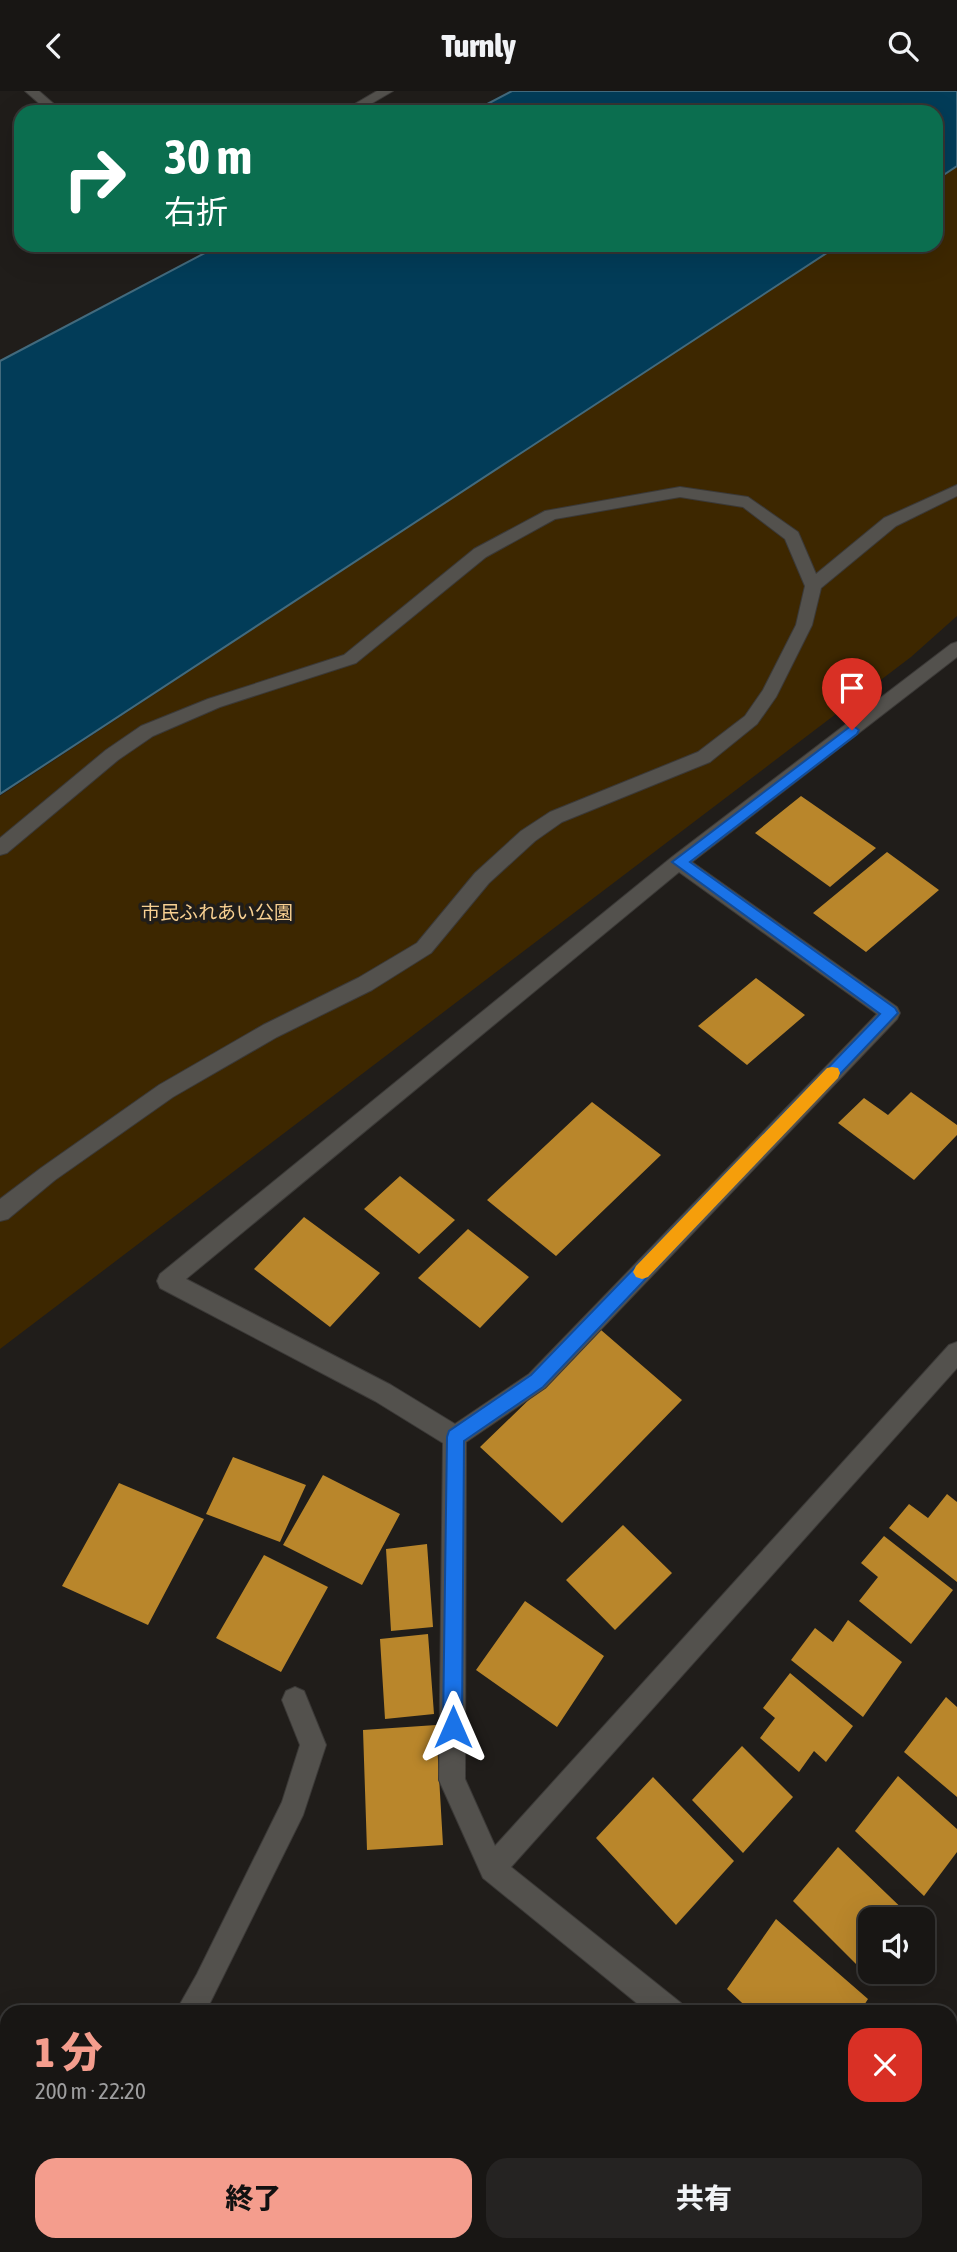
<!DOCTYPE html>
<html lang="ja">
<head>
<meta charset="utf-8">
<style>
	:root { --surface:#181614; --page:#252322; --text:#f1f3f6; --muted:#9f9fa0; --line:#363534; --accent:#f49d8d }
	body { margin:0; font-family:"Asap Condensed","Noto Sans JP",sans-serif; background:var(--page); color:var(--text); height:100vh; display:flex; flex-direction:column; font-size:26px; white-space:nowrap }
	* { box-sizing:border-box; margin:0 }
	p { font-size:23px; color:var(--muted) }
	.icon { flex:none; width:38px; height:38px; fill:none; stroke:currentColor; stroke-width:2; stroke-linecap:round; stroke-linejoin:round }
	.map { position:relative; flex:1; overflow:hidden }
	.side { position:absolute; left:0px; top:1914px; width:957px; height:247px; display:flex; flex-direction:column; background:var(--surface); border-radius:21px 21px 0 0; box-shadow:0 7px 28px #0002,0 0 0 2px var(--line) }
	.side>* { flex:none }
	.banner { position:absolute; left:14px; top:14px; width:929px; height:147px; border-radius:21px; box-shadow:0 7px 28px #0002,0 0 0 2px var(--line); background:#0b6e4f; color:#fff; overflow:hidden }
	.buttons { position:absolute; left:858px; top:1816px; display:grid; gap:14px }
	.buttons a { display:grid; place-items:center; width:77px; height:77px; border-radius:14px; background:var(--surface); box-shadow:0 7px 28px #0002,0 0 0 2px var(--line); font-size:35px }
	.pin { position:absolute; display:grid; place-items:center; width:60px; height:60px; color:#fff; margin:-72px -30px; border-radius:50% 50% 50% 0; rotate:-45deg; box-shadow:0 0 7px #0007 }
	.pin .icon { rotate:45deg }
	.me { position:absolute; width:77px; margin:-38px; rotate:0deg; stroke-linejoin:round; filter:drop-shadow(0 0 5px #0008) }
	.turn { display:flex; align-items:center; gap:24px; height:147px; padding:0 35px; font-size:32px }
	.turn .icon { width:91px; height:91px; stroke-width:2.5 }
	.turn b { display:block; font-size:49px; line-height:60px }
	.round { display:grid; place-items:center; flex:none; width:74px; height:74px; border-radius:21px; background:var(--page) }
	.overview { display:flex; align-items:center; justify-content:space-between; height:119px; padding:0 35px }
	h1 { font-size:42px; font-weight:800; line-height:52px; color:var(--accent) }
	.primary-button { display:flex; gap:14px; margin-top:auto; padding:14px 35px }
	.primary-button a { flex:1; height:80px; border-radius:21px; background:var(--accent); color:#111; font-size:28px; font-weight:800; line-height:80px; text-align:center }
	.primary-button a+a { background:var(--page); color:var(--text) }
	header { display:flex; justify-content:space-between; align-items:center; height:91px; padding:0 35px; background:var(--surface); font-size:32px; font-weight:800 }
	.map>svg:first-child { display:block }
	.green { fill:#3d2700 }
	.water { fill:#023c58; stroke:#426a7d; stroke-width:2 }
	.building { fill:#b9862b }
	.lines { fill:none; stroke-linecap:round; stroke-linejoin:round }
	.service-casing { stroke:#3b3937; stroke-width:2 }
	.minor-casing { stroke:#3b3937; stroke-width:2 }
	.service { fill:#53514d; fill-rule:evenodd }
	.minor { fill:#53514d; fill-rule:evenodd }
	.route { fill:#1a73e8; stroke:#114b97; stroke-width:2 }
	.slow { fill:#f59e0b }
	.labels { text-anchor:middle; stroke-width:7; stroke-linejoin:round; paint-order:stroke }
	.park-label { font-size:19px; fill:#f8d092; stroke:#201d1a }
</style>
</head>
<body>
<header><svg class="icon" aria-label="back" viewBox="0 0 24 24"><path d="M15 5l-7 7 7 7"/></svg>Turnly<svg class="icon" aria-label="search" viewBox="0 0 24 24"><circle cx="10" cy="10" r="6"/><path d="M15 15l6 6"/></svg></header>
<div class="map">
<svg width="957" height="2161" viewBox="0 0 957 2161">
	<rect width="100%" height="100%" fill="#201d1a"/>
	<path class="green" d="M957,74V525L911,566L0,1258V705L836,154H936V88Z"/>
	<path class="water" d="M512,0H957V75L936,89V21H472Z
		M220,154H839L0,703V270Z"/>
	<path class="building" d="M801,705L876,757L830,796L755,742Z
		M887,761L939,799L866,861L813,822Z
		M756,887L805,924L747,974L698,935Z
		M911,1001L957,1034V1044L914,1089L838,1032L864,1007L888,1024Z
		M592,1011L661,1064L556,1165L487,1109Z
		M400,1085L455,1129L419,1163L364,1118Z
		M304,1126L380,1182L330,1236L254,1178Z
		M468,1138L529,1186L480,1237L418,1187Z
		M601,1239L682,1309L562,1432L480,1356Z
		M233,1366L306,1394L280,1451L206,1423Z
		M323,1384L400,1423L362,1494L283,1454Z
		M119,1392L204,1428L148,1534L62,1495Z
		M947,1403L957,1411V1491L889,1437L909,1413L928,1427Z
		M623,1434L672,1482L615,1539L566,1489Z
		M884,1445L953,1499L911,1553L859,1510L878,1486L861,1472Z
		M427,1453L433,1536L391,1540L386,1458Z
		M264,1464L328,1496L281,1581L216,1547Z
		M525,1510L604,1565L557,1636L476,1579Z
		M848,1529L902,1571L863,1626L791,1569L815,1537L833,1551Z
		M428,1543L434,1623L385,1628L380,1548Z
		M790,1582L853,1635L826,1671L814,1660L799,1681L760,1647L775,1627L763,1617Z
		M946,1606L957,1616V1706L904,1661Z
		M436,1634L443,1754L367,1759L363,1639Z
		M742,1655L793,1706L743,1762L692,1709Z
		M898,1685L957,1738V1761L924,1805L855,1740Z
		M653,1686L734,1770L676,1834L596,1747Z
		M838,1756L912,1827L870,1829V1880L867,1884L793,1810Z
		M776,1828L868,1908L859,1922H753L727,1898Z"/>
	<g class="lines">
		<g class="service-casing">
			<path id="service" d="M957,394V405L896,435L821,497L812,534L776,606L757,633L710,671L562,731L535,750L489,792L431,862L372,899L277,946L173,1006L55,1089L8,1128L0,1130V1108L41,1077L159,994L263,934L358,887L417,852L475,782L521,740L550,721L698,661L745,625L763,599L796,534L805,495L785,448L743,416L680,406L555,428L486,466L356,572L220,616L153,645L118,669L7,762L0,764V747L106,659L141,635L208,608L344,564L474,458L545,420L680,396L748,406L798,441L816,483L884,427Z"/>
		</g>
		<g class="minor-casing">
			<path id="minor" d="M25,0H39L63,21H49Z
				M377,0H393L357,21H341Z
				M957,551V566L692,771L897,916L900,922L897,928L545,1297L466,1351L465,1688L495,1755L949,1254L957,1251V1277L511,1776L681,1912L685,1922H649L483,1787L443,1698L439,1689L443,1352L375,1310L160,1197L157,1190L160,1183L672,766L951,553ZM679,781L877,923L529,1283L455,1333L391,1294L186,1188Z
				M295,1596L304,1600L326,1654L303,1724L205,1922H175L197,1883L282,1711L300,1654L282,1609L286,1600Z
				M957,1935V1969L950,1972V1938Z
				M950,2134L957,2137V2161H942L938,2154H950Z
				M36,2154H67L64,2161H33Z"/>
		</g>
		<use href="#service" class="service"/>
		<use href="#minor" class="minor"/>
	</g>
	<path class="route" d="M852,634L859,639L857,643L690,771L895,917L898,922L543,1296L464,1350L462,1636L459,1643L453,1646L446,1643L443,1636L447,1346L449,1340L531,1284L880,923L672,771Z"/>
	<path class="slow" d="M832,976L838,977L840,982L838,987L648,1186L642,1188L636,1186L633,1181L636,1175L827,977Z"/>
	<g class="labels">
		<g class="park-label">
			<text x="217" y="828">市民ふれあい公園</text>
		</g>
	</g>
</svg>
<div class="buttons">
<a><svg class="icon" aria-label="sound" viewBox="0 0 24 24"><path d="M4 9h4l5-4v14l-5-4H4zM17 9q2 3 0 6"/></svg></a>
</div>
<div class="pin" style="left:852px;top:639px;background:#d93025"><svg class="icon" aria-label="arrive" viewBox="0 0 24 24"><path d="M6 21V4h12l-3 4 3 4H6"/></svg></div>
<svg class="me" style="left:453px;top:1636px" viewBox="-20 -20 40 40"><path d="M0-17L14 15 0 8-14 15z" fill="#1a73e8" stroke="#fff" stroke-width="4"/></svg>
<div class="banner">
<div class="turn"><svg class="icon" aria-label="right" viewBox="0 0 24 24"><path d="M7 20v-9h11M14 6l5 5-5 5"/></svg><div><b>30 m</b>右折</div></div>
</div>
<section class="side">
<div class="overview"><div><h1>1 分</h1><p>200 m · 22:20</p></div><a class="round" style="background:#d93025;color:#fff"><svg class="icon" aria-label="close" viewBox="0 0 24 24"><path d="M6 6l12 12M18 6L6 18"/></svg></a></div>
<div class="primary-button"><a>終了</a><a>共有</a></div>
</section>
</div>
</body>
</html>
